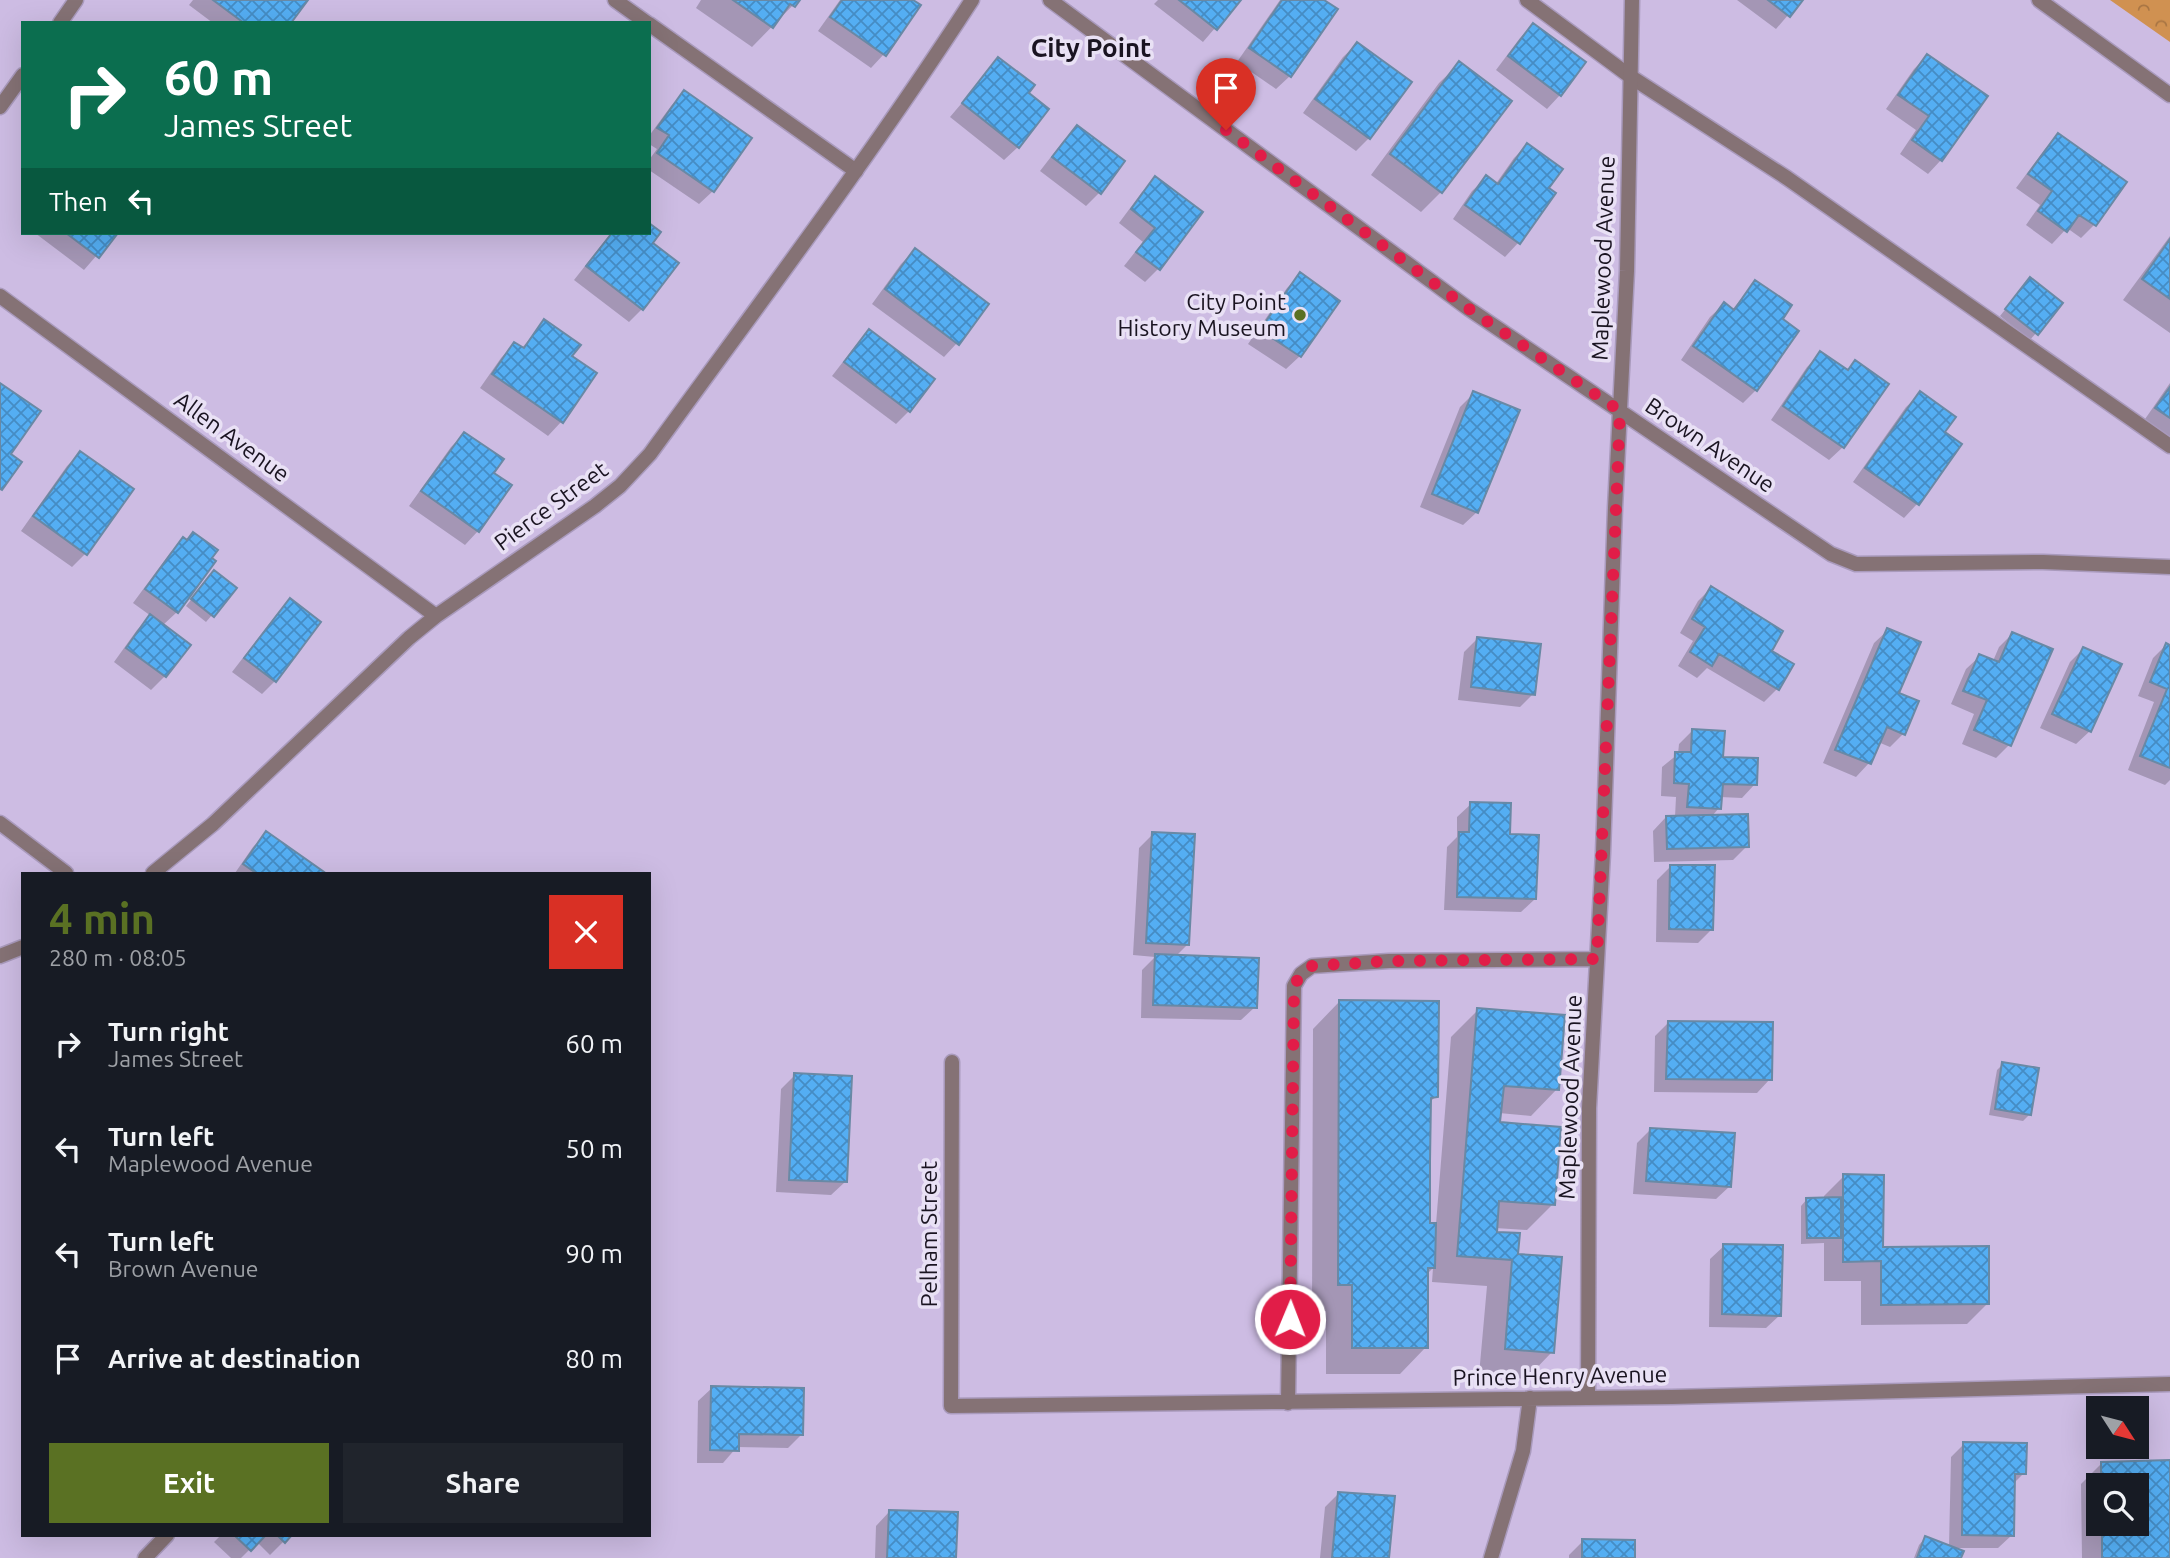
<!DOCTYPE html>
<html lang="en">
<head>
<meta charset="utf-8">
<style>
	:root { --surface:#171b24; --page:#20242c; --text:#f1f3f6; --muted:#9ea1a6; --accent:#5a7123 }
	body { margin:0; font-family:Ubuntu,sans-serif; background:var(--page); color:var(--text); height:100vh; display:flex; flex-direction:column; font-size:26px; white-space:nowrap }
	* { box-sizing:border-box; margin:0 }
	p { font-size:23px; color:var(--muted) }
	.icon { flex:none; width:38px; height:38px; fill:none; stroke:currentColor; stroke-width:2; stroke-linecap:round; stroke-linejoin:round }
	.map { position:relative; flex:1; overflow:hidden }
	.side { position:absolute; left:21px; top:872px; width:630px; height:665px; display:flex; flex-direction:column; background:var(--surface); border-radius:0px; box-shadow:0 7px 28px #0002 }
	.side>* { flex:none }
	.guide { position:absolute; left:21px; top:21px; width:630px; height:214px; border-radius:0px; box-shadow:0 7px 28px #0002; background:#0b6e4f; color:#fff; overflow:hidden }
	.needle { width:46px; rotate:126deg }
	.buttons { position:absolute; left:2086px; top:1396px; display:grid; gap:14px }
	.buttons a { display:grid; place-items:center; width:63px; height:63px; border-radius:0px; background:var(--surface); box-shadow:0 7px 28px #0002; font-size:35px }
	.pin { position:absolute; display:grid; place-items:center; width:60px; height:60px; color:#fff; margin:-72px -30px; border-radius:50% 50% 50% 0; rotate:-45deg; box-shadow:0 0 7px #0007 }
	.pin .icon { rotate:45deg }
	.me { position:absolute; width:77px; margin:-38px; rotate:1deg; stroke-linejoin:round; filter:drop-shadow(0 0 5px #0008) }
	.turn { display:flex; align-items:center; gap:24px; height:147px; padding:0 28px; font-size:32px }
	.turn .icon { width:91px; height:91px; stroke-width:2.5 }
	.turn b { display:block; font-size:49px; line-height:60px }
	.then { display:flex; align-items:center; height:66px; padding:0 28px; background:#0003; gap:14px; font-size:26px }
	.round { display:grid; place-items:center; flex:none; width:74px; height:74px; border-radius:0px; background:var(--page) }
	.head { display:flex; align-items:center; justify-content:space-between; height:119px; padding:0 28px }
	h1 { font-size:42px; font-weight:600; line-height:52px; color:var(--accent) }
	.action { display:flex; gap:14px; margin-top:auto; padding:14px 28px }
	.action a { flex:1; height:80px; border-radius:0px; background:var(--accent); color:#fff; font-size:28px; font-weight:600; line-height:80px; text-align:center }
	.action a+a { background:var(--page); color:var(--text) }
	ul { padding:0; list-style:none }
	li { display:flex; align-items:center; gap:21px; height:105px; padding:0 28px }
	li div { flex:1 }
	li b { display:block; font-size:26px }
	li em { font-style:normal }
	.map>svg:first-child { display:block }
	.park { fill:url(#park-crowns) }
	.shadow { fill:#0003; fill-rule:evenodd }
	.building { fill:url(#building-cross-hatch); stroke:#6989a5; stroke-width:2 }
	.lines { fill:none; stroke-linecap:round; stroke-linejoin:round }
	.lane-casing { stroke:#a99abc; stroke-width:17 }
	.street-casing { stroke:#a99abc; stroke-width:17 }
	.lane { stroke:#857275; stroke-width:14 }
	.street { stroke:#857275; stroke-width:14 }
	.route { stroke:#e11d48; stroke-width:12; stroke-dasharray:0 21.6 }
	.poi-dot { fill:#5a7123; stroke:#e9e1f5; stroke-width:2.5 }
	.labels { text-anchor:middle; stroke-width:7; stroke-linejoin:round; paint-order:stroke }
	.street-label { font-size:23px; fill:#1a1421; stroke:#e9e1f5 }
	.poi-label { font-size:23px; fill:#1a1421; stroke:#e9e1f5; text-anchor:end }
	.quarter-label { font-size:26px; font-weight:bold; fill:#1a1421; stroke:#e9e1f5 }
</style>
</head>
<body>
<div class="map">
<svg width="2170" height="1558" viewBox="0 0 2170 1558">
	<defs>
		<pattern id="park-crowns" width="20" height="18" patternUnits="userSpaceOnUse" patternTransform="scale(1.75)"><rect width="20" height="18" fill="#d09151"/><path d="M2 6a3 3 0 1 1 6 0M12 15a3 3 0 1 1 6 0" fill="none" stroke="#a87543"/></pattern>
		<pattern id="building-cross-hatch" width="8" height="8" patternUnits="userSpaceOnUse" patternTransform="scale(1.75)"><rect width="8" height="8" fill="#54aef3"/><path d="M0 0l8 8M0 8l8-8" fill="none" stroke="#458cc4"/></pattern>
	</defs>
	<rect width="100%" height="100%" fill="#cdbce3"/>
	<path class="park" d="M2110,0H2170V42Z"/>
	<path class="shadow" d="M193,0H305L289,23H213L189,5Z
		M701,0H798L752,47L696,8Z
		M840,0H910L884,54L871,68L818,31Z
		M1158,0H1239L1203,42L1154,4Z
		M1280,0H1321L1290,76L1276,89L1237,62Z
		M1737,0H1801L1776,29Z
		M1533,25L1584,63L1560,95L1547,109L1496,70L1520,38Z
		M1357,44L1369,138L1356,151L1303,113L1343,57Z
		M1927,56L1941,160L1928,174L1900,154L1916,130L1886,109L1914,69Z
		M999,59L1026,94L1018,147L1004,160L950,117Z
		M1460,63L1441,192L1421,212L1371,175L1439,83Z
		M684,92L713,191L699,204L649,170V160L657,149L649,144V136L671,106Z
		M1077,127L1099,193L1086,206L1040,171L1064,140Z
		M2058,135L2094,225L2081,238L2067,228L2052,244L2026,225L2040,205L2016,188L2045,149Z
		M1527,145L1546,189L1554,194L1518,243L1505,257L1453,219L1472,191L1486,178L1495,185L1514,158Z
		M1156,178L1201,213L1158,269L1145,282L1124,266L1143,242L1119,223L1142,192Z
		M35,233H116L84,270Z
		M611,233H649L651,243L642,309L629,322L574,280Z
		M2170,236V333L2123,300Z
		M915,250L957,343L944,357L872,304L901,264Z
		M1300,275L1338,301L1300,356L1286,369L1248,344L1287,288Z
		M1755,282L1780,320L1756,390L1743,403L1681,360L1710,317L1724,304L1732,310Z
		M2024,286L2036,333L2030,340L2000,316Z
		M545,321L570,357L595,374L561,422L548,436L480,388L501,358L514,344L521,349Z
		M869,332L909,411L896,424L832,376L856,345Z
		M1820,354L1846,371L1855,362L1843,447L1829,460L1771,420L1807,367Z
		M2170,383V440L2143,422Z
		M1474,393L1477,512L1463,525L1420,507L1460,407Z
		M1920,394L1942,433L1959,444L1917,504L1904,518L1853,482L1906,407Z
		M464,434L492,473L478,531L465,545L409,506L451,447Z
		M80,453L85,554L72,567L21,531L67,466Z
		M183,539L177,612L163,625L165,676L151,690L114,662L137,630L151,616L133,603L170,553Z
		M208,579L212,615L206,622L186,606Z
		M1711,588L1769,652L1777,689L1764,702L1707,668L1697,678L1678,666L1693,641L1680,633L1698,601Z
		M290,600L275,681L262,694L232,672L277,614Z
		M1888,630L1903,734L1890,747L1878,742L1869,763L1856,777L1823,763L1874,643Z
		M2012,634L2009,745L1996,758L1962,744L1974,714L1951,704L1966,669L1980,656L1993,661L1999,647Z
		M1477,639L1533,694L1520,707L1458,700L1464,652Z
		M2166,645L2170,646V780L2165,785L2128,770L2154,702L2138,696L2153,658Z
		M2083,649L2090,731L2076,744L2040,728L2070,662Z
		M1692,731L1721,758L1755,784L1742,798L1720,797L1719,808L1712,816L1747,846L1733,860L1654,862L1653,831L1666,817H1675L1676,797L1661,796L1662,767L1678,754L1679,744Z
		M1471,804L1535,899L1521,912L1444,910L1447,847L1457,837V817Z
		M266,834L321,872V873H235L253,847Z
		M1153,834L1188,944L1175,957L1255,1007L1241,1020L1141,1018L1142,970L1155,957L1133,955L1139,848Z
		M1671,866L1712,929L1698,943L1656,942L1657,880Z
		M1339,1002L1436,1096L1429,1103L1428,1225L1436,1224L1451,1037L1478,1010L1557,1089L1531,1116L1499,1113V1124L1553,1204L1527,1230L1495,1228V1233L1516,1255L1552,1352L1526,1379L1479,1375L1487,1286L1432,1282L1433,1268L1426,1275V1347L1400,1374H1326V1311H1312L1313,1029Z
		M1668,1023L1770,1079L1757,1093L1654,1092L1655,1036Z
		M2003,1064L2030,1114L2023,1121L1989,1115L1997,1070Z
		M795,1075L845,1182L831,1195L776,1192L781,1089Z
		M1651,1129L1730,1186L1716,1199L1633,1194L1637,1143Z
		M1844,1176L1881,1249L1987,1304L1967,1324L1861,1325V1281H1824V1243L1801,1244V1206L1807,1199H1824V1196Z
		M1724,1246L1780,1315L1766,1328L1709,1327L1710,1259Z
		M712,1388L801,1435L788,1448L737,1447L723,1463H697L698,1401Z
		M1964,1444L2024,1473L2013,1484L2012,1535L1998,1548H1952L1959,1558H1914L1919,1545L1925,1538L1949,1547L1951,1457Z
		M2170,1462V1558H2082L2081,1484L2102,1463ZM2098,1486H2137V1524H2098Z
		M1338,1494L1387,1558H1320L1325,1507Z
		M889,1512L954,1558H875L876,1526Z
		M221,1535H290L270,1555L257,1542L241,1558H231L214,1542Z
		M1583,1541L1633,1558H1569V1555Z"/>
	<path class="building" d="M213,0H308L291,23H244Z
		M733,0H800L795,7L790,4L773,28Z
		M842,0H913L921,5L886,56L830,17Z
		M1179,0H1241L1217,30Z
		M1282,0H1324L1338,9L1291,77L1249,48Z
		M1768,0H1803L1790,17Z
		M1533,23L1586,62L1561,96L1508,56Z
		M1357,42L1412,82L1370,139L1315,99Z
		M1927,54L1988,96L1942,161L1912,140L1929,116L1898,95Z
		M998,57L1035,85L1029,93L1049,109L1019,148L962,103Z
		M1459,61L1512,101L1442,193L1390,154Z
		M684,90L752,138L714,192L657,153L669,135L657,128Z
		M1077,125L1125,161L1101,194L1052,157Z
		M2058,133L2127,182L2096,226L2079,215L2067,232L2038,211L2052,191L2028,174Z
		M1527,143L1563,169L1549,188L1556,193L1520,244L1465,205L1486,175L1498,184Z
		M1155,176L1203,212L1160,270L1136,252L1155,228L1131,209Z
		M649,223L661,232L653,243L679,263L643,310L586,266L612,233H649Z
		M66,233H118L99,258Z
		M2170,239V299L2142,279Z
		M915,248L989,304L959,345L885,289Z
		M1300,272L1340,301L1301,357L1260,330Z
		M2030,277L2063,303L2038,335L2005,309Z
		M1755,280L1792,305L1783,319L1799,331L1757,391L1693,346L1724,302L1734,310Z
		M544,319L581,345L572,356L597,373L563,423L492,374L514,342L524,348Z
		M869,329L935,379L910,412L844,362Z
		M1820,351L1848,370L1855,360L1889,384L1844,448L1783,406Z
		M0,383L41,411L11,454L22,462L2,490L0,489Z
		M2170,387V418L2155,408Z
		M1473,391L1520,410L1478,513L1432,494Z
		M1920,391L1956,417L1945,432L1962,444L1919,505L1865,468Z
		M464,432L504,459L494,473L512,485L479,532L421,491Z
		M80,451L134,489L87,555L33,516Z
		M193,532L218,550L212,558L216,561L178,613L145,589L183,537L187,540Z
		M214,570L237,588L214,617L191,599Z
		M1711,586L1783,631L1772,651L1794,664L1779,690L1719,654L1712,666L1690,652L1705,627L1692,619Z
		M290,598L321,622L276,682L244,658Z
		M150,614L191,645L166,677L126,648Z
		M1887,628L1921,642L1899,693L1919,701L1905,735L1887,727L1871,764L1835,750Z
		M2012,632L2053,649L2011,746L1974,730L1987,700L1963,691L1979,654L1999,662Z
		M1477,637L1541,644L1535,695L1471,687Z
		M2166,643L2170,645V768L2140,756L2167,689L2150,682Z
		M2083,647L2122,664L2091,732L2052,714Z
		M1692,729L1725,731L1723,757L1758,758L1757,785L1723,784L1721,809L1687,807L1689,784L1674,783L1675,752H1691Z
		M1470,802L1511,803L1510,834L1539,835L1536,899L1457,897L1459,832H1469Z
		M1748,814L1749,847L1667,849L1666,816Z
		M266,831L324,872L323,873H256L243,864Z
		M1152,832L1195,834L1189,945L1146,943Z
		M1670,865H1715L1713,930L1669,929Z
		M1155,954L1259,958L1257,1008L1153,1005Z
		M1339,1000L1439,1001L1438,1097L1431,1098L1430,1161V1223H1436L1435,1268H1428V1348H1352V1285H1338Z
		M1477,1008L1565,1015L1559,1090L1504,1086L1500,1122L1561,1127L1555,1205L1499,1201L1497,1232L1520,1233L1518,1254L1562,1257L1554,1353L1505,1349L1512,1260L1457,1256Z
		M1668,1021L1773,1022L1772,1080L1666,1079Z
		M2002,1062L2039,1068L2031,1115L1995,1109Z
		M794,1073L852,1076L847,1182L789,1180Z
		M1650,1128L1735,1133L1731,1187L1646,1181Z
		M1843,1174L1884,1175L1883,1247L1989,1246V1304L1881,1305V1261L1843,1262Z
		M1841,1197V1238H1807L1806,1198Z
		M1723,1244L1783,1245L1781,1316L1722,1314Z
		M711,1386L804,1388L803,1435L739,1434V1451L710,1450Z
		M1963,1442L2027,1443L2026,1474H2015L2014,1536L1962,1535Z
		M2170,1460V1558H2102V1524H2137V1486H2101V1462Z
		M1338,1492L1395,1496L1389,1558H1332Z
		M889,1510L958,1512L956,1558H887Z
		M234,1535H266L251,1551Z
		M277,1535H292L285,1543Z
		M1925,1536L1964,1551L1961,1558H1917Z
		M1582,1539L1635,1540V1558H1582Z"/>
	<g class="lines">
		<g class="lane-casing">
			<path id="lane" d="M615,0L647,23
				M1527,0L1631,77L1787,178L2170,446
				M649,24L856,171"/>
		</g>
		<g class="street-casing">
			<path id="street" d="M1050,0L1469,309L1831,554L1856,564L2043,562L2170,567
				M2039,0L2170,95
				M60,23L76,0
				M0,107L23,75
				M0,296L436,616
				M0,823L66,873
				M153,873L213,824L409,638L436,616L595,506L620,486L650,454C759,304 871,156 972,0
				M0,956L23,947
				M952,1062L951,1406L1672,1397L2170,1384
				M1588,1398L1589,1108L1603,853L1615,508L1627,271L1632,0
				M1288,1403L1294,986L1301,974L1312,966L1389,961L1597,959
				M145,1558L167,1535
				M1491,1558L1523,1451L1530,1398"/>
		</g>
		<use href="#lane" class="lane"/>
		<use href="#street" class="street"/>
	</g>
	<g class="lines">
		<path class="route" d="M1226,130L1469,309L1620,411L1597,959L1389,961L1312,966L1301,974L1294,986L1290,1319"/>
	</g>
	<circle class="poi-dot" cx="1300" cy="315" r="7"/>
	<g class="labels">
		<g class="street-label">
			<text transform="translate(1603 258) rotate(-88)" y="8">Maplewood Avenue</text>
			<text transform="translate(232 437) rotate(36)" y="8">Allen Avenue</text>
			<text transform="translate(1710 445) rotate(34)" y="8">Brown Avenue</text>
			<text transform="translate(551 506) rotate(-36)" y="8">Pierce Street</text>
			<text transform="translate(1570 1097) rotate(-88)" y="8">Maplewood Avenue</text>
			<text transform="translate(929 1234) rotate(-90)" y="8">Pelham Street</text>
			<text transform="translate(1560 1376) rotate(-1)" y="8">Prince Henry Avenue</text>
		</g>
		<g class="poi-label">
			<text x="1286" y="310">City Point<tspan x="1286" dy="26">History Museum</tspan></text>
		</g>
		<g class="quarter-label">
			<text x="1091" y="57">City Point</text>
		</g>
	</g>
</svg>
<div class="buttons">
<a><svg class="needle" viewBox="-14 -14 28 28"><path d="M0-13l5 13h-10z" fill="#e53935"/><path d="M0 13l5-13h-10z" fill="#9ea1a6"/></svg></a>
<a><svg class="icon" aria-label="search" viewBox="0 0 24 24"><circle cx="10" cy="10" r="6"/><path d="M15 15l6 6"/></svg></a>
</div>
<div class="pin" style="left:1226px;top:130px;background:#d93025"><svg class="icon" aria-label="arrive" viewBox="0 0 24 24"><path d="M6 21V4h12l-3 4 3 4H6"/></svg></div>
<svg class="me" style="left:1290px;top:1319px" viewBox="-20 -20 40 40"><circle r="17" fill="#e11d48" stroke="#fff" stroke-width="3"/><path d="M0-11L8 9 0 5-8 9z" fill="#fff"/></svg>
<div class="guide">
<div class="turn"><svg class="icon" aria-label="right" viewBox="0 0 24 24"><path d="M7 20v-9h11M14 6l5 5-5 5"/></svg><div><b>60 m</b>James Street</div></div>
<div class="then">Then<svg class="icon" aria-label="left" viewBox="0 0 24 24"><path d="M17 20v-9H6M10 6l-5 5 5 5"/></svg></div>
</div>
<section class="side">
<div class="head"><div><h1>4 min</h1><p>280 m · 08:05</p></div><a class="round" style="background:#d93025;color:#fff"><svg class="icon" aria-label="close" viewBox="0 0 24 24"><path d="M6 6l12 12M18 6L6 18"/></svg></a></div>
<ul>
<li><svg class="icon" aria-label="right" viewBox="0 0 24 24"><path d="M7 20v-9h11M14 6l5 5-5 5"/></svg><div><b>Turn right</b><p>James Street</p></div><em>60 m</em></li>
<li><svg class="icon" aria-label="left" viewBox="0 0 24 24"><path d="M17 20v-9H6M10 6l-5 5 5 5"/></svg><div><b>Turn left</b><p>Maplewood Avenue</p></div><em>50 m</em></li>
<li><svg class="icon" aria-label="left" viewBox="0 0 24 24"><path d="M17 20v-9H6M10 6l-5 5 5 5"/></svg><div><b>Turn left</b><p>Brown Avenue</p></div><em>90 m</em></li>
<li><svg class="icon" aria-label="arrive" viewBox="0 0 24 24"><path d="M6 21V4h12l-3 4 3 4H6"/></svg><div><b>Arrive at destination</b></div><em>80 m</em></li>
</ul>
<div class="action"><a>Exit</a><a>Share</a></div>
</section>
</div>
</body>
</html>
